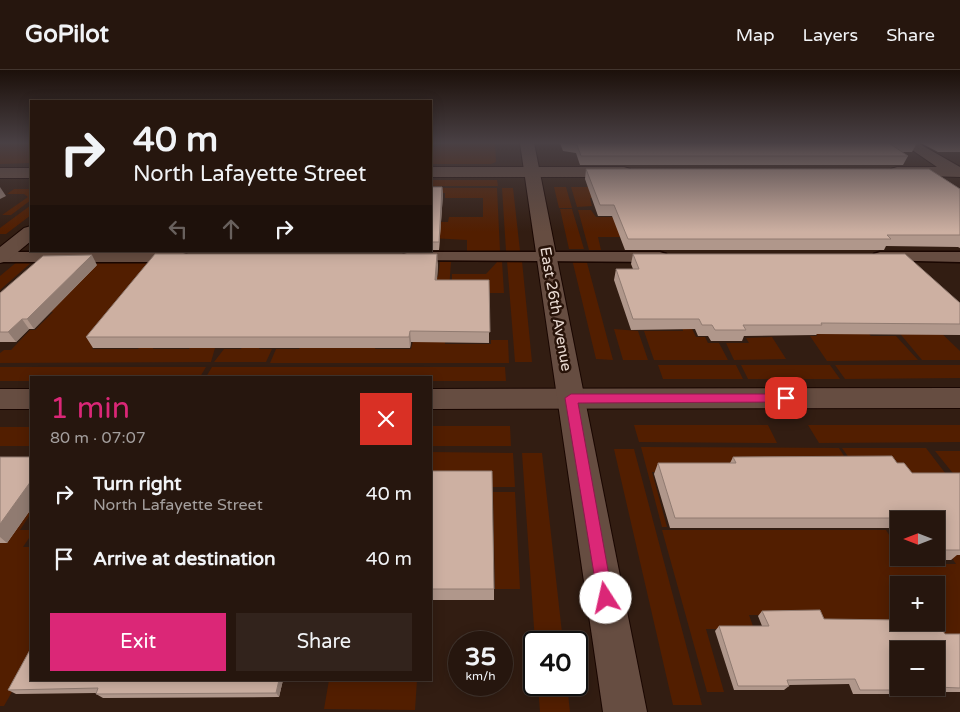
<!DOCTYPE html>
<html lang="en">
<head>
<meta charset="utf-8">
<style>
	:root { --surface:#26160e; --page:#32231c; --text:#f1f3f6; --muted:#a49f9e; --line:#42352e; --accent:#db2777 }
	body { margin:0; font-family:"Varela Round",sans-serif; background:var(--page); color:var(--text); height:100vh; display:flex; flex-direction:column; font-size:19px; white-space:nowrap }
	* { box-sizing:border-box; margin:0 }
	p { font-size:16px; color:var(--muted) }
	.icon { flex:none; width:28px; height:28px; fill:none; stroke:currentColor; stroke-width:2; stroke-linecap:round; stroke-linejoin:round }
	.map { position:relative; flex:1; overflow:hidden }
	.side { position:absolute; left:30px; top:306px; width:402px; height:305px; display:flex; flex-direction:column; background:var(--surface); border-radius:0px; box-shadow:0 2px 12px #0003,0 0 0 1px var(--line) }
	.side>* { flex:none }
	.hud { position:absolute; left:30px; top:30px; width:402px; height:152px; border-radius:0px; box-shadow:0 2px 12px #0003,0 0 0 1px var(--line); background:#26160e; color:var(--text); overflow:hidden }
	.needle { width:32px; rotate:270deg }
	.fabs { position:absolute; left:890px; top:441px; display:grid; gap:10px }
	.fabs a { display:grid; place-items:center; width:55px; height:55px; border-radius:0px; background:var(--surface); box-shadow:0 2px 12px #0003,0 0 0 1px var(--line); font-size:25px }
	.speed { position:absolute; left:448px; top:561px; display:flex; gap:10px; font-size:25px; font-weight:700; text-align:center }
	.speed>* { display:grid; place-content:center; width:65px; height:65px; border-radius:50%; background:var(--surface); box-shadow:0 2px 12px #0003,0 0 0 1px var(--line); line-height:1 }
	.speed small { font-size:12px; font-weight:400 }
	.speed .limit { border:2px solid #111; border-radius:8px; background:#fff; color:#111 }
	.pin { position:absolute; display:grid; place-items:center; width:42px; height:42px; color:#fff; margin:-21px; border-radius:10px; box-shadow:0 2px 8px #0006 }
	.me { position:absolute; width:55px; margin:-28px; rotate:350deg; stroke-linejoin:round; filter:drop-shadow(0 0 4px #0008) }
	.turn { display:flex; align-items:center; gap:18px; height:105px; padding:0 20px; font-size:22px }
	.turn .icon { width:65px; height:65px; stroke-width:2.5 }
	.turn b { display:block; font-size:35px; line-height:42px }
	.lanes { display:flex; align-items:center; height:48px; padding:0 20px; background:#0003; justify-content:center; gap:25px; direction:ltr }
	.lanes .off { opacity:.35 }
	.round { display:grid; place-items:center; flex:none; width:52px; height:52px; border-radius:0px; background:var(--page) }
	.summary { display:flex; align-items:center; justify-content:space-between; height:85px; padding:0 20px }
	h1 { font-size:30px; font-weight:600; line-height:38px; color:var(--accent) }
	.cta { display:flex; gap:10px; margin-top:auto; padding:10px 20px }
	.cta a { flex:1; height:58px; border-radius:0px; background:var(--accent); color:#fff; font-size:20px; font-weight:600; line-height:58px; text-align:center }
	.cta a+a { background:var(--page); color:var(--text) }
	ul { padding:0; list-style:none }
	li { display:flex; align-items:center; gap:15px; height:65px; padding:0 20px }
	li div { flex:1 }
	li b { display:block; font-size:19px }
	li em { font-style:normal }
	header { display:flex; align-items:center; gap:30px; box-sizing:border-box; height:70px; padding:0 25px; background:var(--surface); border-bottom:1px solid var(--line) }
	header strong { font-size:24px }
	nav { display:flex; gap:28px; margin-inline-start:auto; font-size:18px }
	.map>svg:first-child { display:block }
	.green { fill:#521e00; fill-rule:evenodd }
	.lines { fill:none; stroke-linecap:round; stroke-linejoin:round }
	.lane-casing { stroke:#190601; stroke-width:3 }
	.street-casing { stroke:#190601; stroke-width:2 }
	.secondary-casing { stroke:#190601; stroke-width:2 }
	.lane { fill:#664d41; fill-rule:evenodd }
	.street { fill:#664d41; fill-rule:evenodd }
	.secondary { fill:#664d41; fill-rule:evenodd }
	.wall { fill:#b0978b }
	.shaded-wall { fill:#907b71 }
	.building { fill:#cdb0a2; stroke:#907b71 }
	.route { fill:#db2777; stroke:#8e194d }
	.labels { text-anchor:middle; stroke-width:5; stroke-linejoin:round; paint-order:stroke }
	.street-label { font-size:15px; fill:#e9dad2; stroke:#281309 }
</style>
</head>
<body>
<header>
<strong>GoPilot</strong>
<nav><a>Map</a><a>Layers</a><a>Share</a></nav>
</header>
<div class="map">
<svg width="960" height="642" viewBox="0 0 960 642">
	<rect width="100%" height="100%" fill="#321d12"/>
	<path class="green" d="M0,73H31V93L0,94Z
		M445,73H495L496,92L491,94H431V78Z
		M431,110H497L498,116H431Z
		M554,117H566L572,138H559Z
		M571,117H661L638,167H598L601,180H589L578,140H591L596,147H628L618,128H590L592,136L577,137Z
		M436,118H497L500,181H467V170L431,168V152H448L449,147H483V128H445V123H436Z
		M502,118H513L520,181H506Z
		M14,119H31V130L11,145H2L28,127L24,124H7Z
		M31,135V145L6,164H0V158Z
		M560,139H572L584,179H569Z
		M572,189H586L613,290L596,289Z
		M18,191H33L0,220V206Z
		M498,191H502L504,223H490L489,220H452V204H486Z
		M507,191H522L532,292H515Z
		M98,192H149L125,220L108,259L92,279H138L162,244L153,279H189L192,273L211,272L208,278H215L211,292L0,293V283L4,280H11L30,260H35L53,242L48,241Z
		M440,192H451L445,274H491V270H508L509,293H270L276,279H299L301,275L376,274L375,279H411L416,260L410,207H438Z
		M678,230L696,267H705L708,273H719L728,290H654L644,261H683Z
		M614,259L638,261L648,290H623Z
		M268,260L259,279H272L266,292H214L224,279H241L244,273Z
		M897,260H938L960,281V290H922Z
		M814,261H866L871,266H896L918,290L827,291L810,266H817Z
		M772,267L786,289L734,290L726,273H749L746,268Z
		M658,295H736L743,309H663Z
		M741,295H830L840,309H748Z
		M835,295H960V308L845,309Z
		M0,297H206L200,307L31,308V311H0Z
		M212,297H505L506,311H431V308L206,307Z
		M634,355H768L777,373L639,372Z
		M808,355H960V372L819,373Z
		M431,356H510L511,376H431Z
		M0,357H31V376H0Z
		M641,377L839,378L849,394L727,403L652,402L667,457H662Z
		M842,378H926L952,412L854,395Z
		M614,379H634L702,635H673Z
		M935,381H960V412Z
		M431,382L513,383L515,417H492V411L431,452Z
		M522,383H542L563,572H535Z
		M493,422H515L520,519H495Z
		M31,427V443L20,460H31V465L23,477H31V588L4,636H0V462Z
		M662,460H886L899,481V488H903L907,494H956L936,465L960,481V567L821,553L817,545H749L754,559H706L724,622H707ZM899,515H936V552H899Z
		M329,610H417L415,640L324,639Z
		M538,615H567L570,642H540Z"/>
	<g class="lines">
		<g class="lane-casing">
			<path id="lane" d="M0,182H180L186,184L188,187L186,190L180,192H0Z
				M410,182H660L666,184L668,187L666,190L660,192L404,190L402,187L404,184Z
				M880,182H960V192L874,190L872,187L874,184Z"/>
		</g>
		<g class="street-casing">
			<path id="street" d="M902,73H918L960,97V107L891,105L889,102L891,99L897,97H937Z
				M431,97H624L630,99L632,102L630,105L624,107H431Z
				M0,98H31V108H0Z
				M31,156V171L7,191L0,193V177L24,158Z
				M960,318V338L431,339V319Z
				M0,319H31V339H0Z"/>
		</g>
		<g class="secondary-casing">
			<path id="secondary" d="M520,73H534L647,642H603Z"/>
		</g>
		<use href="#lane" class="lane"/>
		<use href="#street" class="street"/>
		<use href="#secondary" class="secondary"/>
	</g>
	<path class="wall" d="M560,73H917L912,82H902L908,86L903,95H580L576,83L563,81Z
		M921,73H960V82H938Z
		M586,99L960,119V178L958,177L886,176L884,180H625L612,146H598L585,109Z
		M431,117H442L443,124L439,180H431Z
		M633,184L960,233V265L817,264L816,265L744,266L742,271H711L708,266H698L695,259L631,260L614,210L616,199H633L631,194Z
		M438,194L437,210H489V273L411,272L410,278H93L86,267Z
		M97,195L34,259H29L16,272H0V223Z
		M0,387H31V439L7,473H0Z
		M733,387L897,393L912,403H960V485H957L951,490H908L907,488H936V450H899V474L889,458H670L654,404L658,393H730Z
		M431,401L494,519V530H431Z
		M762,541L824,549L945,564H960V622H914L910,624H853L849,614L789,615V616L784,620H734L715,561L719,556H762L758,546Z
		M31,610H283L279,627L103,628L96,624V623L16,624L8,620Z"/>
	<path class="shaded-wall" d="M0,117L6,126L0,129Z
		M442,117L443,124L439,180V172Z
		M437,184L438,194L436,220L435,210Z
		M92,185L97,195L34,259L27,249Z
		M22,249L29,259L16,272L8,262Z
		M410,261L411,272L410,278L409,267Z
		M31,411V439L7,473L0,467V454Z
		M279,610H283L279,627L276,623Z"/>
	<path class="building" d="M563,73H917H889L908,86H581L577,75Z
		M586,99H929L960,119V165H887L891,169H628L614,135H600Z
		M431,117H442L439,172H431Z
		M155,184H437L435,210H489L490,262L410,261L409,267H86Z
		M633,184H905L960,233V254L821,253L822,255H743L746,260H715L712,255H702L699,249H633L616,199H639Z
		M92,185L27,249H22L8,262H0V223L43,186Z
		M892,386L897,393H904L912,403H960V480H936V450H900L899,448H675L658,393H736L733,387Z
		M0,387H31V411L0,454Z
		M431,401H492L494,519H431Z
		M820,540L824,549L899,550V552H936V550L945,564H960V618L936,617V580H899V618H917L918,620H860L855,609L787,610L789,616H738L719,556H769L762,541Z
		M31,578V610H279L276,623L96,624L98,618L8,620Z"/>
	<linearGradient id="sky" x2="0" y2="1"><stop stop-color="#1c100a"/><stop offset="0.45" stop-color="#494044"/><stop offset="1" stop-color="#494044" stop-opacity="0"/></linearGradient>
	<rect width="960" height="162" fill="url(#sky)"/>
	<path class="route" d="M571,324H786L791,328L786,332L578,333L613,528L611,534L606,536L600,534L598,528L565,328Z"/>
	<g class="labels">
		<g class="street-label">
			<text transform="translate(556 239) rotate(80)" y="5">East 26th Avenue</text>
		</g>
	</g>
</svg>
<div class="fabs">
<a><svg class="needle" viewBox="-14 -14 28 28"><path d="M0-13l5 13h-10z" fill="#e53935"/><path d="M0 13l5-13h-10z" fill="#a49f9e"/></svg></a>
<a>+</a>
<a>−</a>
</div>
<div class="speed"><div>35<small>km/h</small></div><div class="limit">40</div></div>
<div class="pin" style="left:786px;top:328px;background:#d93025"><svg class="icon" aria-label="arrive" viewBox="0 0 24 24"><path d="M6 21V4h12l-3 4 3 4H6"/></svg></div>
<svg class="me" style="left:606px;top:528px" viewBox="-20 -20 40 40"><circle r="19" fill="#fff"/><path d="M0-13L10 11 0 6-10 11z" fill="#db2777"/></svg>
<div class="hud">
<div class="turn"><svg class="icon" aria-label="right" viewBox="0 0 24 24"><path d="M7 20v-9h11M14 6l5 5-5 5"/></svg><div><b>40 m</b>North Lafayette Street</div></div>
<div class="lanes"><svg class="icon off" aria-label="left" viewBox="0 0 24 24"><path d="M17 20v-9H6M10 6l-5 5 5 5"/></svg><svg class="icon off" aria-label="ahead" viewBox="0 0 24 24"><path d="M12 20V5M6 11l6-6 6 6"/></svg><svg class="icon" aria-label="right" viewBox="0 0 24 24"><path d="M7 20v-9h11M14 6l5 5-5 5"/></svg></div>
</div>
<section class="side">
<div class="summary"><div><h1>1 min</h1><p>80 m · 07:07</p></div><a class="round" style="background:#d93025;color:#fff"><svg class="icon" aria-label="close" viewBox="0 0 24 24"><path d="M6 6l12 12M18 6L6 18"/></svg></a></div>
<ul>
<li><svg class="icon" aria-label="right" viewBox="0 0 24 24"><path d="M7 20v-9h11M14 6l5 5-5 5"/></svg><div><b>Turn right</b><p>North Lafayette Street</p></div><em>40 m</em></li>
<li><svg class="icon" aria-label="arrive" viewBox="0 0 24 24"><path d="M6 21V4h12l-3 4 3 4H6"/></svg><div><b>Arrive at destination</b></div><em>40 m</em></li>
</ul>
<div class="cta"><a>Exit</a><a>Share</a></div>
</section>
</div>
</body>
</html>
